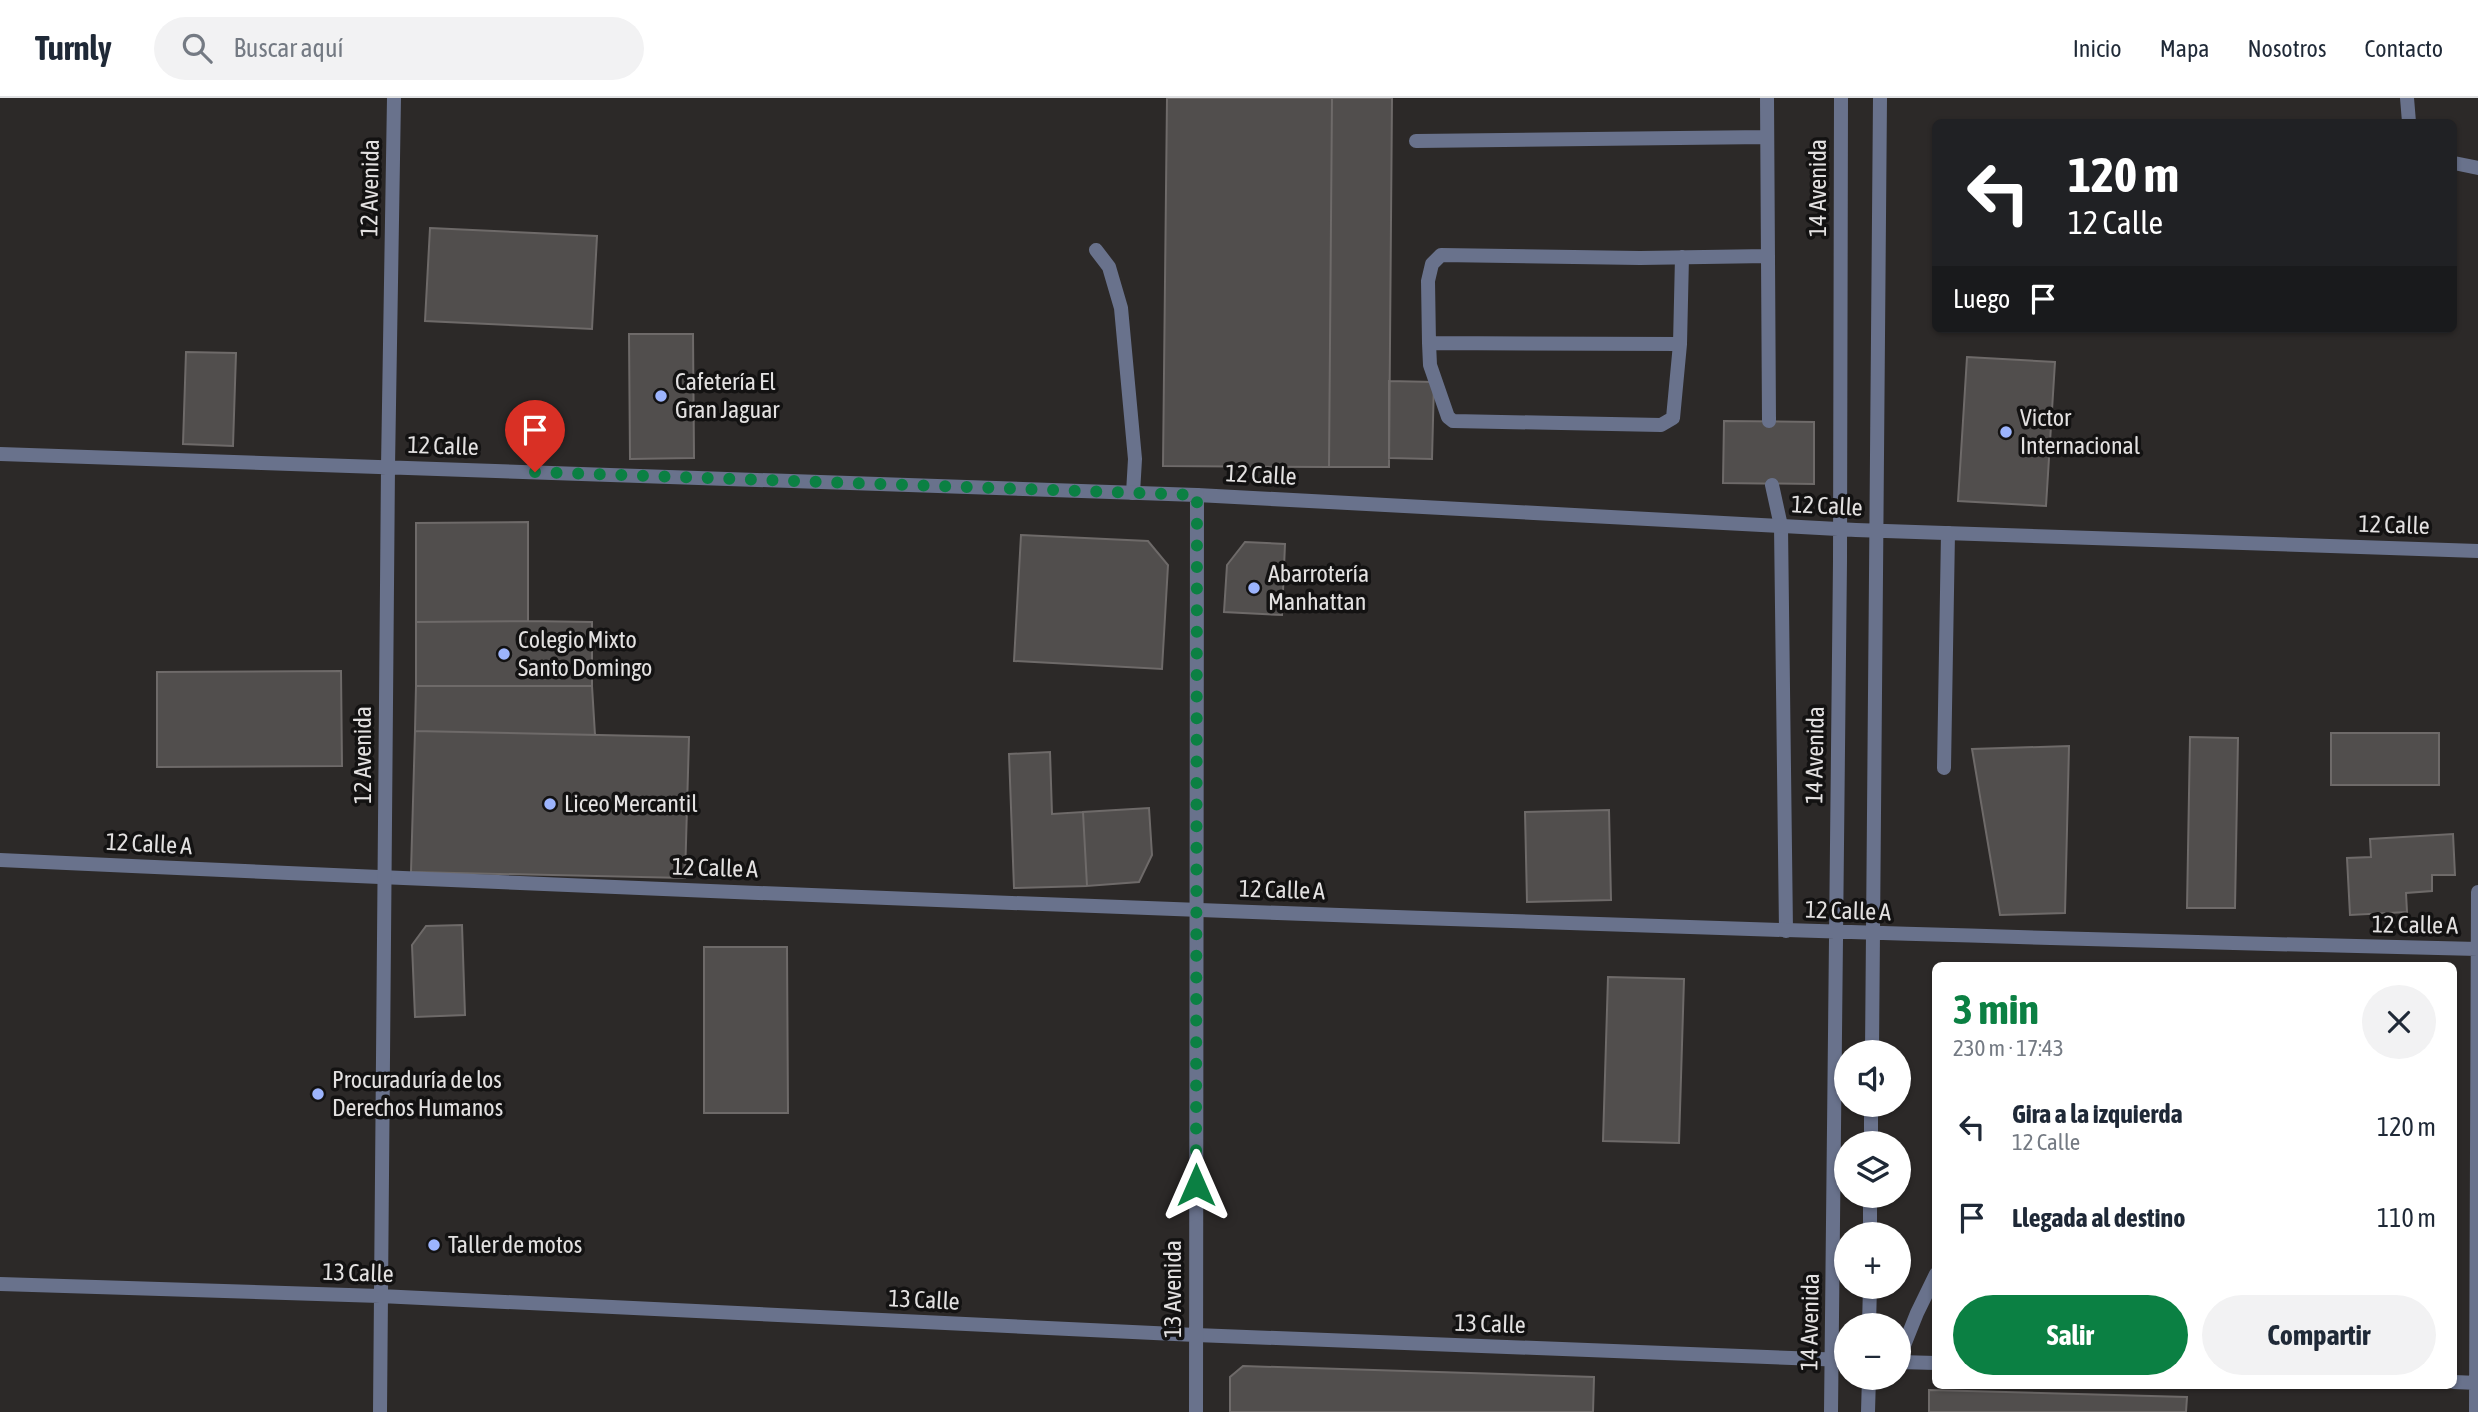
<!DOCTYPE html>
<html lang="es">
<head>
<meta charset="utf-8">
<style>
	:root { --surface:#fff; --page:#f2f2f3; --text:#1f2937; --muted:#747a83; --line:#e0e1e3; --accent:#0b8043 }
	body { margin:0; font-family:"Asap Condensed",sans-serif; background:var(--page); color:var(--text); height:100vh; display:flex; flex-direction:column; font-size:26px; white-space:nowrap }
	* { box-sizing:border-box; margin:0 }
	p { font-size:23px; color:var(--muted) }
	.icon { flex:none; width:38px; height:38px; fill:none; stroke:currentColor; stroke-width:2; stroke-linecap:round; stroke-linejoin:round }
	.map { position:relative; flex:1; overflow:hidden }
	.panel { position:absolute; left:1932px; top:864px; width:525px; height:427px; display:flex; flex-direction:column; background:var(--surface); border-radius:10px; box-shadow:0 2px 5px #0004 }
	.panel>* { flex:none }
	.hud { position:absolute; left:1932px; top:21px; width:525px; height:214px; border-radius:10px; box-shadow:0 2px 5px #0004; background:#202124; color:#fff; overflow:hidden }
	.controls { position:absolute; left:1834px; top:942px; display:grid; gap:14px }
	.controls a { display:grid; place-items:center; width:77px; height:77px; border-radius:50%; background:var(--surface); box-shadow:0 2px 5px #0004; font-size:35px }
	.pin { position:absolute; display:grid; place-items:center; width:60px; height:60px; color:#fff; margin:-72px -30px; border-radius:50% 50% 50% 0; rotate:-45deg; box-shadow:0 0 7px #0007 }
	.pin .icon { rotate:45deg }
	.me { position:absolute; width:77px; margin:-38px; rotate:0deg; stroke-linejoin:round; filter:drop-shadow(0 0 5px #0008) }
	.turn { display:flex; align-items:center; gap:24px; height:147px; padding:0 21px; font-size:32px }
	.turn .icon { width:91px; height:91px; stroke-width:2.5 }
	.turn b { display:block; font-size:49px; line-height:60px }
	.then { display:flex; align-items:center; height:66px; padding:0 21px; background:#0003; gap:14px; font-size:26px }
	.round { display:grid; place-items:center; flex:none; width:74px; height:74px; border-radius:37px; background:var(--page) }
	.summary { display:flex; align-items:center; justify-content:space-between; height:119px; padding:0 21px }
	h1 { font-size:42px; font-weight:700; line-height:52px; color:var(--accent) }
	.cta { display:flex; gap:14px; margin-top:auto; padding:14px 21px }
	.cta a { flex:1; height:80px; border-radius:42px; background:var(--accent); color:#fff; font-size:28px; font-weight:700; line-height:80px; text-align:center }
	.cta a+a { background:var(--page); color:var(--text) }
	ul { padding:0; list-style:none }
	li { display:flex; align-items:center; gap:21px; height:91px; padding:0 21px }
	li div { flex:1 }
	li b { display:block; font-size:26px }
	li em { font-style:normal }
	header { display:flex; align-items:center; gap:42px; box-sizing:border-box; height:98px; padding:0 35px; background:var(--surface); border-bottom:2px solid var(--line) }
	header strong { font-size:33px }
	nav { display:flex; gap:38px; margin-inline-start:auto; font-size:24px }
	.search { width:490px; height:63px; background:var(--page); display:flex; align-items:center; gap:18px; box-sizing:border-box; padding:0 24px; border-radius:38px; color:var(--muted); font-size:26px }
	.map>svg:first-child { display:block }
	.building { fill:#514e4d; stroke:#6e6a69; stroke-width:2 }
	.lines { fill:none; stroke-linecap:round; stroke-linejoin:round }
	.service { stroke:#69728c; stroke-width:14 }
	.minor { stroke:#69728c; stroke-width:14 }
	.tertiary { stroke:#69728c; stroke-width:14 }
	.route { stroke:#0b8043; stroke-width:12; stroke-dasharray:0 21.6 }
	.poi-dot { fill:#9cb4fd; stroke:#131212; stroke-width:2.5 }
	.labels { text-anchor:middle; stroke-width:7; stroke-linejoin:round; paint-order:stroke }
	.street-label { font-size:24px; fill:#e3e1e1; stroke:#131212 }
	.poi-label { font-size:24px; fill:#e3e1e1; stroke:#131212; text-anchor:start }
</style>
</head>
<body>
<header>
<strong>Turnly</strong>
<div class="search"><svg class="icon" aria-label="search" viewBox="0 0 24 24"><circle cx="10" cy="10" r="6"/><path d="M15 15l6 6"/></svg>Buscar aquí</div>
<nav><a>Inicio</a><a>Mapa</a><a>Nosotros</a><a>Contacto</a></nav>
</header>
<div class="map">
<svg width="2478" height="1314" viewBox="0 0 2478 1314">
	<rect width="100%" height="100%" fill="#2c2928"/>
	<path class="building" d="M1167,0H1332L1329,369L1163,368Z
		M1332,0H1392L1389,369H1329Z
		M430,130L597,138L592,231L425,223Z
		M629,236H693L694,360L630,361Z
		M186,254L236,255L233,348L183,346Z
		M1967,259L2055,264L2046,408L1958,403Z
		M1389,283L1434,284L1432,361L1389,360Z
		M1724,323L1814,324V386L1723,385Z
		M528,424V523L416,524V425Z
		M1021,437L1148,443L1168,467L1162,571L1014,563Z
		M1245,444L1285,446L1282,517L1224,514L1227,467Z
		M528,523L592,524V588H416V524Z
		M341,573L342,668L157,669V574Z
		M416,588H592L595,637L415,633Z
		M415,633L689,639L685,780L411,774Z
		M2331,635H2439V687H2331Z
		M2190,639L2238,640L2235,810H2187Z
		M2069,648L2065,815L2000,817L1972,651Z
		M1050,654L1052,716L1083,714L1087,788L1014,790L1009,656Z
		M1149,710L1152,757L1139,784L1087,788L1083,714Z
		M1609,712L1611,802L1527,804L1525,714Z
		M2453,736L2455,777H2432V793L2406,795L2407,814L2350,817L2347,760L2371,759L2370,741Z
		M462,827L465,917L415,919L412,847L426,828Z
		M704,849H787L788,1015H704Z
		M1608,879L1684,881L1679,1045L1603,1043Z
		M1243,1268L1594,1279L1593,1314H1230V1279Z
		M1929,1292L2187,1299L2186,1314H1929Z"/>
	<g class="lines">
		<path class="service" d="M1767,0L1769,323
			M2407,0L2409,24
			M1416,43L1767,39
			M2454,65L2478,70
			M1096,152L1109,169L1121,210L1135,361L1133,395
			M1682,159L1680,246L1429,245L1428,183L1432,166L1441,157L1640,160L1768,158
			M1429,245L1430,267L1448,319L1453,323L1661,327L1673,320L1680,246
			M1772,387L1781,428L1786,833
			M1944,670L1948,435
			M1899,1260L1917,1215L1936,1176"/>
		<path class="minor" d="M1197,397L1856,432L2478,453
			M0,762C826,800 1652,832 2478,851
			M1872,954L1880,0
			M1871,1045V1006
			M1870,1136V1097
			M1869,1227L1870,1188
			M1196,1237L1846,1262
			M1899,1264L1936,1265
			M2454,1284L2478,1285
			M1831,1314L1840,463L1841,0
			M1868,1314L1869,1279
			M2476,1314L2478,794"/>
		<path class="tertiary" d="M0,356L1197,397L1196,1314
			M0,1186L380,1198L1196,1237
			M380,1314L388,369L394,0"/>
	</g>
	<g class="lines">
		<path class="route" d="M535,374L1197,397L1196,1087"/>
	</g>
	<g class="poi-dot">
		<circle cx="661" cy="298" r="7"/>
		<circle cx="2006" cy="334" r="7"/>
		<circle cx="1254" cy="490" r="7"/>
		<circle cx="504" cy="556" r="7"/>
		<circle cx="550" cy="706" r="7"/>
		<circle cx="318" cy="996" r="7"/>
		<circle cx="434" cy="1147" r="7"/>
	</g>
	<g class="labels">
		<g class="street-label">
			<text transform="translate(370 90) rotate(-89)" y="8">12 Avenida</text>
			<text transform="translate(1818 90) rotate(-90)" y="8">14 Avenida</text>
			<text transform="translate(443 348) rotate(2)" y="8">12 Calle</text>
			<text transform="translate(1261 377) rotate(3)" y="8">12 Calle</text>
			<text transform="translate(1827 408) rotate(3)" y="8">12 Calle</text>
			<text transform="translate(2394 427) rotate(2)" y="8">12 Calle</text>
			<text transform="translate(363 657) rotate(-90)" y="8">12 Avenida</text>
			<text transform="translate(1815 657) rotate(-89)" y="8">14 Avenida</text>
			<text transform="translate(149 746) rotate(3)" y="8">12 Calle A</text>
			<text transform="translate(715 770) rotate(2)" y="8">12 Calle A</text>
			<text transform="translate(1282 792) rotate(2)" y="8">12 Calle A</text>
			<text transform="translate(1848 813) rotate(2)" y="8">12 Calle A</text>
			<text transform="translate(2415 827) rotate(1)" y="8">12 Calle A</text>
			<text transform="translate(358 1175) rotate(2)" y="8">13 Calle</text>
			<text transform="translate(1173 1191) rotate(-90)" y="8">13 Avenida</text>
			<text transform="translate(924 1202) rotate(3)" y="8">13 Calle</text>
			<text transform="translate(1810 1224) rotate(-89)" y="8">14 Avenida</text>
			<text transform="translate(1490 1226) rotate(2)" y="8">13 Calle</text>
		</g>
		<g class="poi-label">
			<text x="675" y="292">Cafetería El<tspan x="675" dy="28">Gran Jaguar</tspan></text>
			<text x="2020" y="328">Victor<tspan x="2020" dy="28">Internacional</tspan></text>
			<text x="1268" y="484">Abarrotería<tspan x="1268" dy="28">Manhattan</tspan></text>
			<text x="518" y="550">Colegio Mixto<tspan x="518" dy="28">Santo Domingo</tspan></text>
			<text x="564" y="714">Liceo Mercantil</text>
			<text x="332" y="990">Procuraduría de los<tspan x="332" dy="28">Derechos Humanos</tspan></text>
			<text x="448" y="1155">Taller de motos</text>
		</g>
	</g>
</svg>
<div class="controls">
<a><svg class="icon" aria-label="sound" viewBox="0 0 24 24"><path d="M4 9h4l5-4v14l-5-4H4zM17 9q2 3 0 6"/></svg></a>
<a><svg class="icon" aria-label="layers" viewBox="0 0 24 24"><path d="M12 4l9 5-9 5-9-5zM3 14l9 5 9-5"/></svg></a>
<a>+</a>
<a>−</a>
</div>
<div class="pin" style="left:535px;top:374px;background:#d93025"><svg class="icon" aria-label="arrive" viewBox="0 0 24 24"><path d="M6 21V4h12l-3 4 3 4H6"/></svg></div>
<svg class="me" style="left:1196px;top:1087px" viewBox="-20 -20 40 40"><path d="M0-17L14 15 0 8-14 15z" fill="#0b8043" stroke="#fff" stroke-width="4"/></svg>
<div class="hud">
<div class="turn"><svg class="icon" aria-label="left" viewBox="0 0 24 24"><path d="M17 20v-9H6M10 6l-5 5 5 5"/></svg><div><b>120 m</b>12 Calle</div></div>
<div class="then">Luego<svg class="icon" aria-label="arrive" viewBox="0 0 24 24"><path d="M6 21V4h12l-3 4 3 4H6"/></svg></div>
</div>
<section class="panel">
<div class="summary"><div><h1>3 min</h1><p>230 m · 17:43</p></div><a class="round"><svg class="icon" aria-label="close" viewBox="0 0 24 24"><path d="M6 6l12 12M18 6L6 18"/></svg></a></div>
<ul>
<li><svg class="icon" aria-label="left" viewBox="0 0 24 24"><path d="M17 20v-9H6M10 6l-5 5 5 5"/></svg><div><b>Gira a la izquierda</b><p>12 Calle</p></div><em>120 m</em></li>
<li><svg class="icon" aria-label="arrive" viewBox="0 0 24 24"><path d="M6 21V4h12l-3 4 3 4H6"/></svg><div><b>Llegada al destino</b></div><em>110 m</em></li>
</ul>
<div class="cta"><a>Salir</a><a>Compartir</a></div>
</section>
</div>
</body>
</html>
